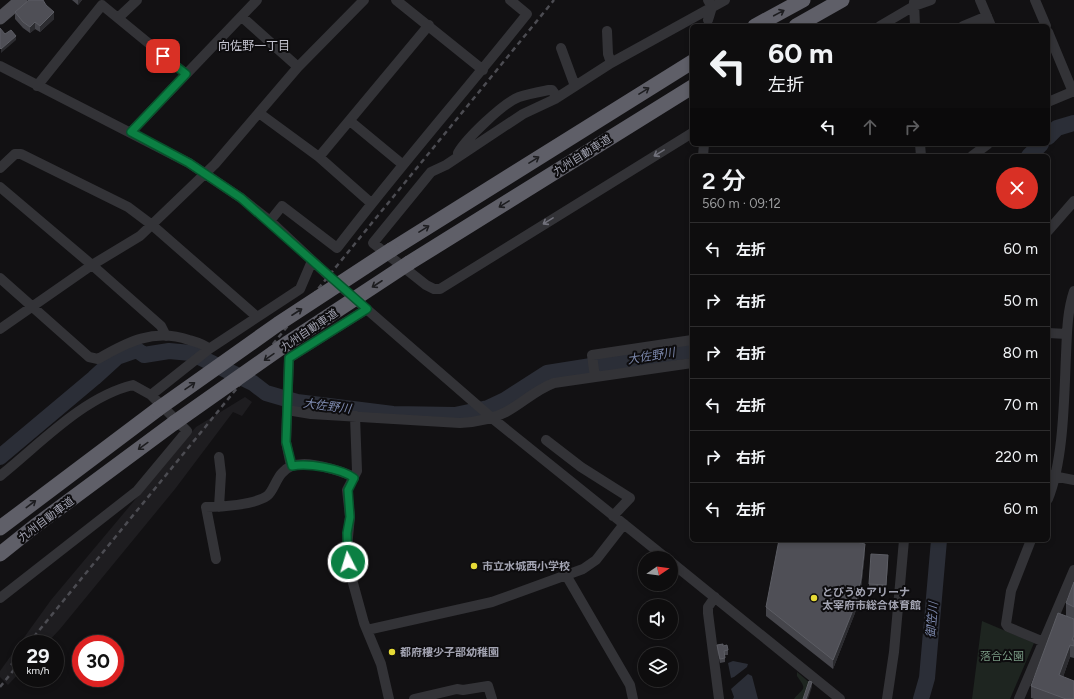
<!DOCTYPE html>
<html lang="ja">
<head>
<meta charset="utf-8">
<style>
	:root { --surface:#0e0d0e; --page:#171617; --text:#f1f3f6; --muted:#9b9c9e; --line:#2e2d2e }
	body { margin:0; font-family:Figtree,"Noto Sans JP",sans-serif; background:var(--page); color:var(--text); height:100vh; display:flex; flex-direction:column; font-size:15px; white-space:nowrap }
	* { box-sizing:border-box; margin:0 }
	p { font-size:13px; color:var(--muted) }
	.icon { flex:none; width:22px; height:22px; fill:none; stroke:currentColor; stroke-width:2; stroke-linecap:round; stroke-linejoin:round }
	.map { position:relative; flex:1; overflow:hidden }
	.sheet { position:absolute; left:690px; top:154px; width:360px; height:388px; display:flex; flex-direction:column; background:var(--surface); border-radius:6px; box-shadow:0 2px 6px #0003,0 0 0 1px var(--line) }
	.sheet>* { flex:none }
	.hud { position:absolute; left:690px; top:24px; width:360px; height:122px; border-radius:6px; box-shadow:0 2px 6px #0003,0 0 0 1px var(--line); background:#0e0d0e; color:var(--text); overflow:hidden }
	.needle { width:26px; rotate:77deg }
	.tools { position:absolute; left:638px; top:551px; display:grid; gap:8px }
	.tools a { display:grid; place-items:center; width:40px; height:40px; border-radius:50%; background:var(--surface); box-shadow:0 2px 6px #0003,0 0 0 1px var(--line); font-size:20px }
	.speed { position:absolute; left:12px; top:635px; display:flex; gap:8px; font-size:20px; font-weight:700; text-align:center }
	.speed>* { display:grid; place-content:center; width:52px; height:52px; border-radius:50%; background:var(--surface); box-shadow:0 2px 6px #0003,0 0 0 1px var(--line); line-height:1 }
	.speed small { font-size:10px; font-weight:400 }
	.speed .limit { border:6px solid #d22; background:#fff; color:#111 }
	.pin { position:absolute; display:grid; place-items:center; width:34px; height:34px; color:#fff; margin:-17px; border-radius:8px; box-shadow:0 2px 6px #0006 }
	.me { position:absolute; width:44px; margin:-22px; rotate:355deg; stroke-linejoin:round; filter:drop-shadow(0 0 3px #0008) }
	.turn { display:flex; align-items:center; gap:14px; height:84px; padding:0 12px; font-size:18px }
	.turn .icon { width:52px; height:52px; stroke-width:2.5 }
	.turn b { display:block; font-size:28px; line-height:34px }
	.lanes { display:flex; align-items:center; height:38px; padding:0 12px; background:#0003; justify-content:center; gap:20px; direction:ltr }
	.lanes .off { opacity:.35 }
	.round { display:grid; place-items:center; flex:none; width:42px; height:42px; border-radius:21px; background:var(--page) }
	.head { display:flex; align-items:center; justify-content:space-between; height:68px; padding:0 12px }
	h1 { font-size:24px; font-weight:600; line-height:30px }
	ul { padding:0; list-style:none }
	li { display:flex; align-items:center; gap:12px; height:52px; padding:0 12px; border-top:1px solid var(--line) }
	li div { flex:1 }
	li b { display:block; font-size:15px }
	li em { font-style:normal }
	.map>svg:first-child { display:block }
	.built { fill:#1e1d20 }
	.green { fill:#1e2520 }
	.water { fill:#2b2e37 }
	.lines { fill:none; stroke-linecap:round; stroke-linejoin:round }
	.river { stroke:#2b2e37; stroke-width:16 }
	.minor { stroke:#333337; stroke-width:10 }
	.major { stroke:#4f4f56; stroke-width:13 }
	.highway { stroke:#5f5f68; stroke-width:15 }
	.rail { stroke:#4c4c52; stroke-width:2.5; stroke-dasharray:5 4; stroke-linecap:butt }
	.highway-bridge { stroke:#5f5f68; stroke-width:15 }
	.wall { fill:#45454b }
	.shaded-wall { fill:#2c2c30 }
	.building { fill:#4f4f56; stroke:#5c5d64 }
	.oneway { stroke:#1d1d20 }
	.oneway2 { stroke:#71717b }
	.route-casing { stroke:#07532c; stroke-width:10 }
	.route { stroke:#0b8043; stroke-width:7 }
	.poi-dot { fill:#e6da36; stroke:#0d0c0e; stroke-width:1.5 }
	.labels { text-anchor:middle; stroke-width:4; stroke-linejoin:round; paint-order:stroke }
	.street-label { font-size:11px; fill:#a3a4b2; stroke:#0d0c0e }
	.poi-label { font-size:11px; font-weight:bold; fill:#a3a4b2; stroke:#0d0c0e; text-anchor:start }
	.park-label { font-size:11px; fill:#7b9d86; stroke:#0d0c0e }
	.neighbourhood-label { font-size:12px; fill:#c4c4cf; stroke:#0d0c0e }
	.water-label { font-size:12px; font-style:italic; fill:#7c88ac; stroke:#0d0c0e }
</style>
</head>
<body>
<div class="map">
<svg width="1074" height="699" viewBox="0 0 1074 699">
	<rect width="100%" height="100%" fill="#121113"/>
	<path class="built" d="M245,397L252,402L242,416L233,412L175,489L60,629L46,644H21V671L8,685L0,677V671L51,600L196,427Z"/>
	<path class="green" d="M982,621L1034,643L1010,699H972Z
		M797,672L810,683L804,699H794C803,687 808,691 797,676Z"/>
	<path class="water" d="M733,661L748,664L747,667L734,677L731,678L728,663Z
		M748,674L752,676L758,699H733L734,697L731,689Z"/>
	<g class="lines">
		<path class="river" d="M1048,137L1057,128L1074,123
			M1029,156L1041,144
			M0,457L94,378L117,357L137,350L144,355L169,351L191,353L253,383L266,393L297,402L393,414L455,415L488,408L505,400L547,373L692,350
			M921,699L927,678L939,540"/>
		<path class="minor" d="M396,0L483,70
			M708,0L712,7L708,20
			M980,0L991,26
			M1035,0L1046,26
			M914,2L915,26
			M242,17L298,67
			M118,18L137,0
			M880,26L914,6L931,0
			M963,26L987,16
			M607,31L608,54L611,63
			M1048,32L1073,92
			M561,48L575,86
			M0,66L189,163L241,198L270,221L332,279L492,418L666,558
			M37,86L102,5L186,74
			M1048,102L1074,91
			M259,113L319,157L371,203
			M350,121L402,164
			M131,132L257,0
			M692,133L440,289H434L426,285L373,243L431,172L446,165L523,114L555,99L611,63L725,0
			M920,144L921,156
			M458,153C466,139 503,103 519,97C528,94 539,92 549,90H552L557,97
			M703,156L704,144
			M972,156L988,144
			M319,157L429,25
			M0,168L15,154H21L128,207L152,225L256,316
			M0,187L92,265L161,326L166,336
			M270,221L282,206L337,248C398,168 464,93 527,14L510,0
			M1048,231L1074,201
			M0,278L89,357L98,359C127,342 154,328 189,340C196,342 204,344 209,349
			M0,329L92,265L140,236L215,164L298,67L364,0
			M1048,333L1067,334
			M595,377L592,355L692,340
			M151,395L209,349L300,289L312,261
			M287,410L311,414L460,423C476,422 491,420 506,412C523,403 535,390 554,383L692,363
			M355,416L357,471L347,490L350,517L347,547L353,583L364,623L381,664L389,699
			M546,440L581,467L630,498L613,516
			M291,466L286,442L289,358L367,309
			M1048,475L1074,480
			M0,476C40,444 83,397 133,385L151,395L187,431L137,491L0,598
			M1048,499C1064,459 1064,398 1066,355C1067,333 1067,312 1074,291
			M219,507L221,474L219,457
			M1031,540L1011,591L1006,624L1008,627L1044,642
			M216,559L206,507C221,507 254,505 267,496C273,492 276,479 282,473C287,467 295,464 304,464C315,464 345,471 354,478
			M671,562L840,699
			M566,575L630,685L633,699
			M715,597L708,607V613L719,699
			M367,630L492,602L583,569L596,560L624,524
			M414,699L457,689L463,690L488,686L492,699
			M887,699L894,652L904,540
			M1019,699L1074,570"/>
		<path class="major" d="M0,18L21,0"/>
		<path class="highway" d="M755,26L803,0
			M796,26L842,0
			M391,250L692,62
			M409,263L692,87
			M0,528L158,409
			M0,554L35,526L174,423"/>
		<path class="rail" d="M28,644L554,0
			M11,665L21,653
			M0,687L21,661"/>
		<path class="highway-bridge" d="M158,409L278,324L391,250
			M174,423L289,342L409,263"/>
	</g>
	<path class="wall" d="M72,0H82L78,5Z
		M15,12L54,19L40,32L35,29L30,33L23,28L15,19Z
		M865,552L861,589L855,613L833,669L766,616V607Z
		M888,562L886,591L869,590V584Z
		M1074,582V619L1066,616V603Z
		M1074,619V658L1070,657L1063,677L1074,699H1034L1031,698V686Z
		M717,645L723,646L728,650V655H725V662L720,663L717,649Z"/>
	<path class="shaded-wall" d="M78,0H82L78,5Z
		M54,12V19L40,32V26Z
		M35,22V29L30,33V27Z
		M16,36V40L1,53V49Z
		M865,544V552L861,589L855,613L833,669V660Z
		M888,555V562L886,591V585Z
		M1070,645V657L1059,688V675Z
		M812,682V687L808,699H806Z"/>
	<path class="building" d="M29,0H43L46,5L54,12L40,26L35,22L30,27L23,22L15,12Z
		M0,28L5,34L11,30L16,36L1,49L0,48Z
		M779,540H848L865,544L861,580L855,605L833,660L766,607Z
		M871,554L888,555L886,585L869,584Z
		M1074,582V607L1066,603Z
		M1058,613L1074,619V635L1072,640H1074V646L1070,645L1059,675L1074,681V699H1066L1031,686Z
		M723,644V646L727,645L728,650L724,651L725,658L720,659L717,645Z
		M809,681L812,682L806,699H803Z"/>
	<defs><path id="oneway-shaft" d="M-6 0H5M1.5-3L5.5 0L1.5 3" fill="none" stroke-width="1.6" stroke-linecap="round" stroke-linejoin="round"/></defs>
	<g class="oneway">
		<use href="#oneway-shaft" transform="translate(779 13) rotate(-28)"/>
		<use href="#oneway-shaft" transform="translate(644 91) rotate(-32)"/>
		<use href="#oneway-shaft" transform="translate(534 160) rotate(-32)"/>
		<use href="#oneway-shaft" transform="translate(504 204) rotate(148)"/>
		<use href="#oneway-shaft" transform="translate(424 229) rotate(-32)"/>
		<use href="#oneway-shaft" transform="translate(377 284) rotate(147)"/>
		<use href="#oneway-shaft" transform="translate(297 312) rotate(-33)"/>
		<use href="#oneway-shaft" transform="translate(269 357) rotate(145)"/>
		<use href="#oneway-shaft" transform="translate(190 386) rotate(-35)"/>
		<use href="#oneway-shaft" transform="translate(143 446) rotate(144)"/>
		<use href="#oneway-shaft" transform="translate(31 504) rotate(-37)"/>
	</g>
	<g class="oneway2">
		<use href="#oneway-shaft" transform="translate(659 153) rotate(149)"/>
		<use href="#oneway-shaft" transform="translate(548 221) rotate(148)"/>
	</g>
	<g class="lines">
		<g class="route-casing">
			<path id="route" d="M163,56L186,74L131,132L189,163L241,198L367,309L289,358L286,442L292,466C308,463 340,468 354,478L348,490L350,517L347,533L348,562"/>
		</g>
		<use href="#route" class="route"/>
	</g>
	<g class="poi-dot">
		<circle cx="474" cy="566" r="4"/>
		<circle cx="814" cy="598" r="4"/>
		<circle cx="392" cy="652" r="4"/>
	</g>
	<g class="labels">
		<g class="street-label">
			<text transform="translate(582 155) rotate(-32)" y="4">九州自動車道</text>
			<text transform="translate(309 330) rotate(-34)" y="4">九州自動車道</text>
			<text transform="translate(46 519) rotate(-37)" y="4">九州自動車道</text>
		</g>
		<g class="poi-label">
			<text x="482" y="570">市立水城西小学校</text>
			<text x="822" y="596">とびうめアリーナ<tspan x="822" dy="13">太宰府市総合体育館</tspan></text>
			<text x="400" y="656">都府樓少子部幼稚園</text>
		</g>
		<g class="park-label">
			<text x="1002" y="660">落合公園</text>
		</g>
		<g class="neighbourhood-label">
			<text x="254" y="50">向佐野一丁目</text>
		</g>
		<g class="water-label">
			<text transform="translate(651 356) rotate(-9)" y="4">大佐野川</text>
			<text transform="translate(327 406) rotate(7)" y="4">大佐野川</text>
			<text transform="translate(932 620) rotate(-85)" y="4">御笠川</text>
		</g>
	</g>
</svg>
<div class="tools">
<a><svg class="needle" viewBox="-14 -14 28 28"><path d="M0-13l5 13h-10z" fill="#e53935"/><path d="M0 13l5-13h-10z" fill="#9b9c9e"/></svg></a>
<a><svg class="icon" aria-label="sound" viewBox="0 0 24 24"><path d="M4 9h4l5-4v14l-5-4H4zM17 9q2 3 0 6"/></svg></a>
<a><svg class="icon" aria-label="layers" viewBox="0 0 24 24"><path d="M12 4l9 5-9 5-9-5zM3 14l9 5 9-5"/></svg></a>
</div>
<div class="speed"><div>29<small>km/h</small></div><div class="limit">30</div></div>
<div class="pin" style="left:163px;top:56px;background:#d93025"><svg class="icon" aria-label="arrive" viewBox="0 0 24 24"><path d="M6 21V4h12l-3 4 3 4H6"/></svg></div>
<svg class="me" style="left:348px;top:562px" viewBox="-20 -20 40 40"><circle r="17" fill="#0b8043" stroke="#fff" stroke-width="3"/><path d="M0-11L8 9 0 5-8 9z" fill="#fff"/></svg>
<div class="hud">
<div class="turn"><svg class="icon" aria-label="left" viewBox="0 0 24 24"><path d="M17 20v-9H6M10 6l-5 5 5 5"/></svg><div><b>60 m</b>左折</div></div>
<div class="lanes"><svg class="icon" aria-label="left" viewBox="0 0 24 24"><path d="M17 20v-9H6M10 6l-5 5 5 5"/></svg><svg class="icon off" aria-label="ahead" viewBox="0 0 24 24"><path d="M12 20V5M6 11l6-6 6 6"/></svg><svg class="icon off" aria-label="right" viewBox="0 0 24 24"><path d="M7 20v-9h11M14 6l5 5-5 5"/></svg></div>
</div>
<section class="sheet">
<div class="head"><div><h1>2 分</h1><p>560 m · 09:12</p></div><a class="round" style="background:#d93025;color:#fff"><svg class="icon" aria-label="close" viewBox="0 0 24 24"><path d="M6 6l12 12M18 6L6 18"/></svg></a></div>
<ul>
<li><svg class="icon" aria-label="left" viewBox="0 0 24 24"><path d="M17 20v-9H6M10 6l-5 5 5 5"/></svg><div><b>左折</b></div><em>60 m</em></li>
<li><svg class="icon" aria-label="right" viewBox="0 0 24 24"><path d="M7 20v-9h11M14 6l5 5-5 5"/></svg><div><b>右折</b></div><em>50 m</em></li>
<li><svg class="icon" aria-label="right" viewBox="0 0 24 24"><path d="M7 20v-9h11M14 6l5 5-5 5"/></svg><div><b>右折</b></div><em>80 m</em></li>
<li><svg class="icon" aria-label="left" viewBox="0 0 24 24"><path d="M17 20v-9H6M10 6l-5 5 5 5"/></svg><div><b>左折</b></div><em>70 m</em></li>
<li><svg class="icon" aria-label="right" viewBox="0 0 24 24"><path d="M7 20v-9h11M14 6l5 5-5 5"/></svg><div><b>右折</b></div><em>220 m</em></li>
<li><svg class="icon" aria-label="left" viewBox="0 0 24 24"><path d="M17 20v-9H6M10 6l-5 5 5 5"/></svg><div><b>左折</b></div><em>60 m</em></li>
</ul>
</section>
</div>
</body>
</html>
